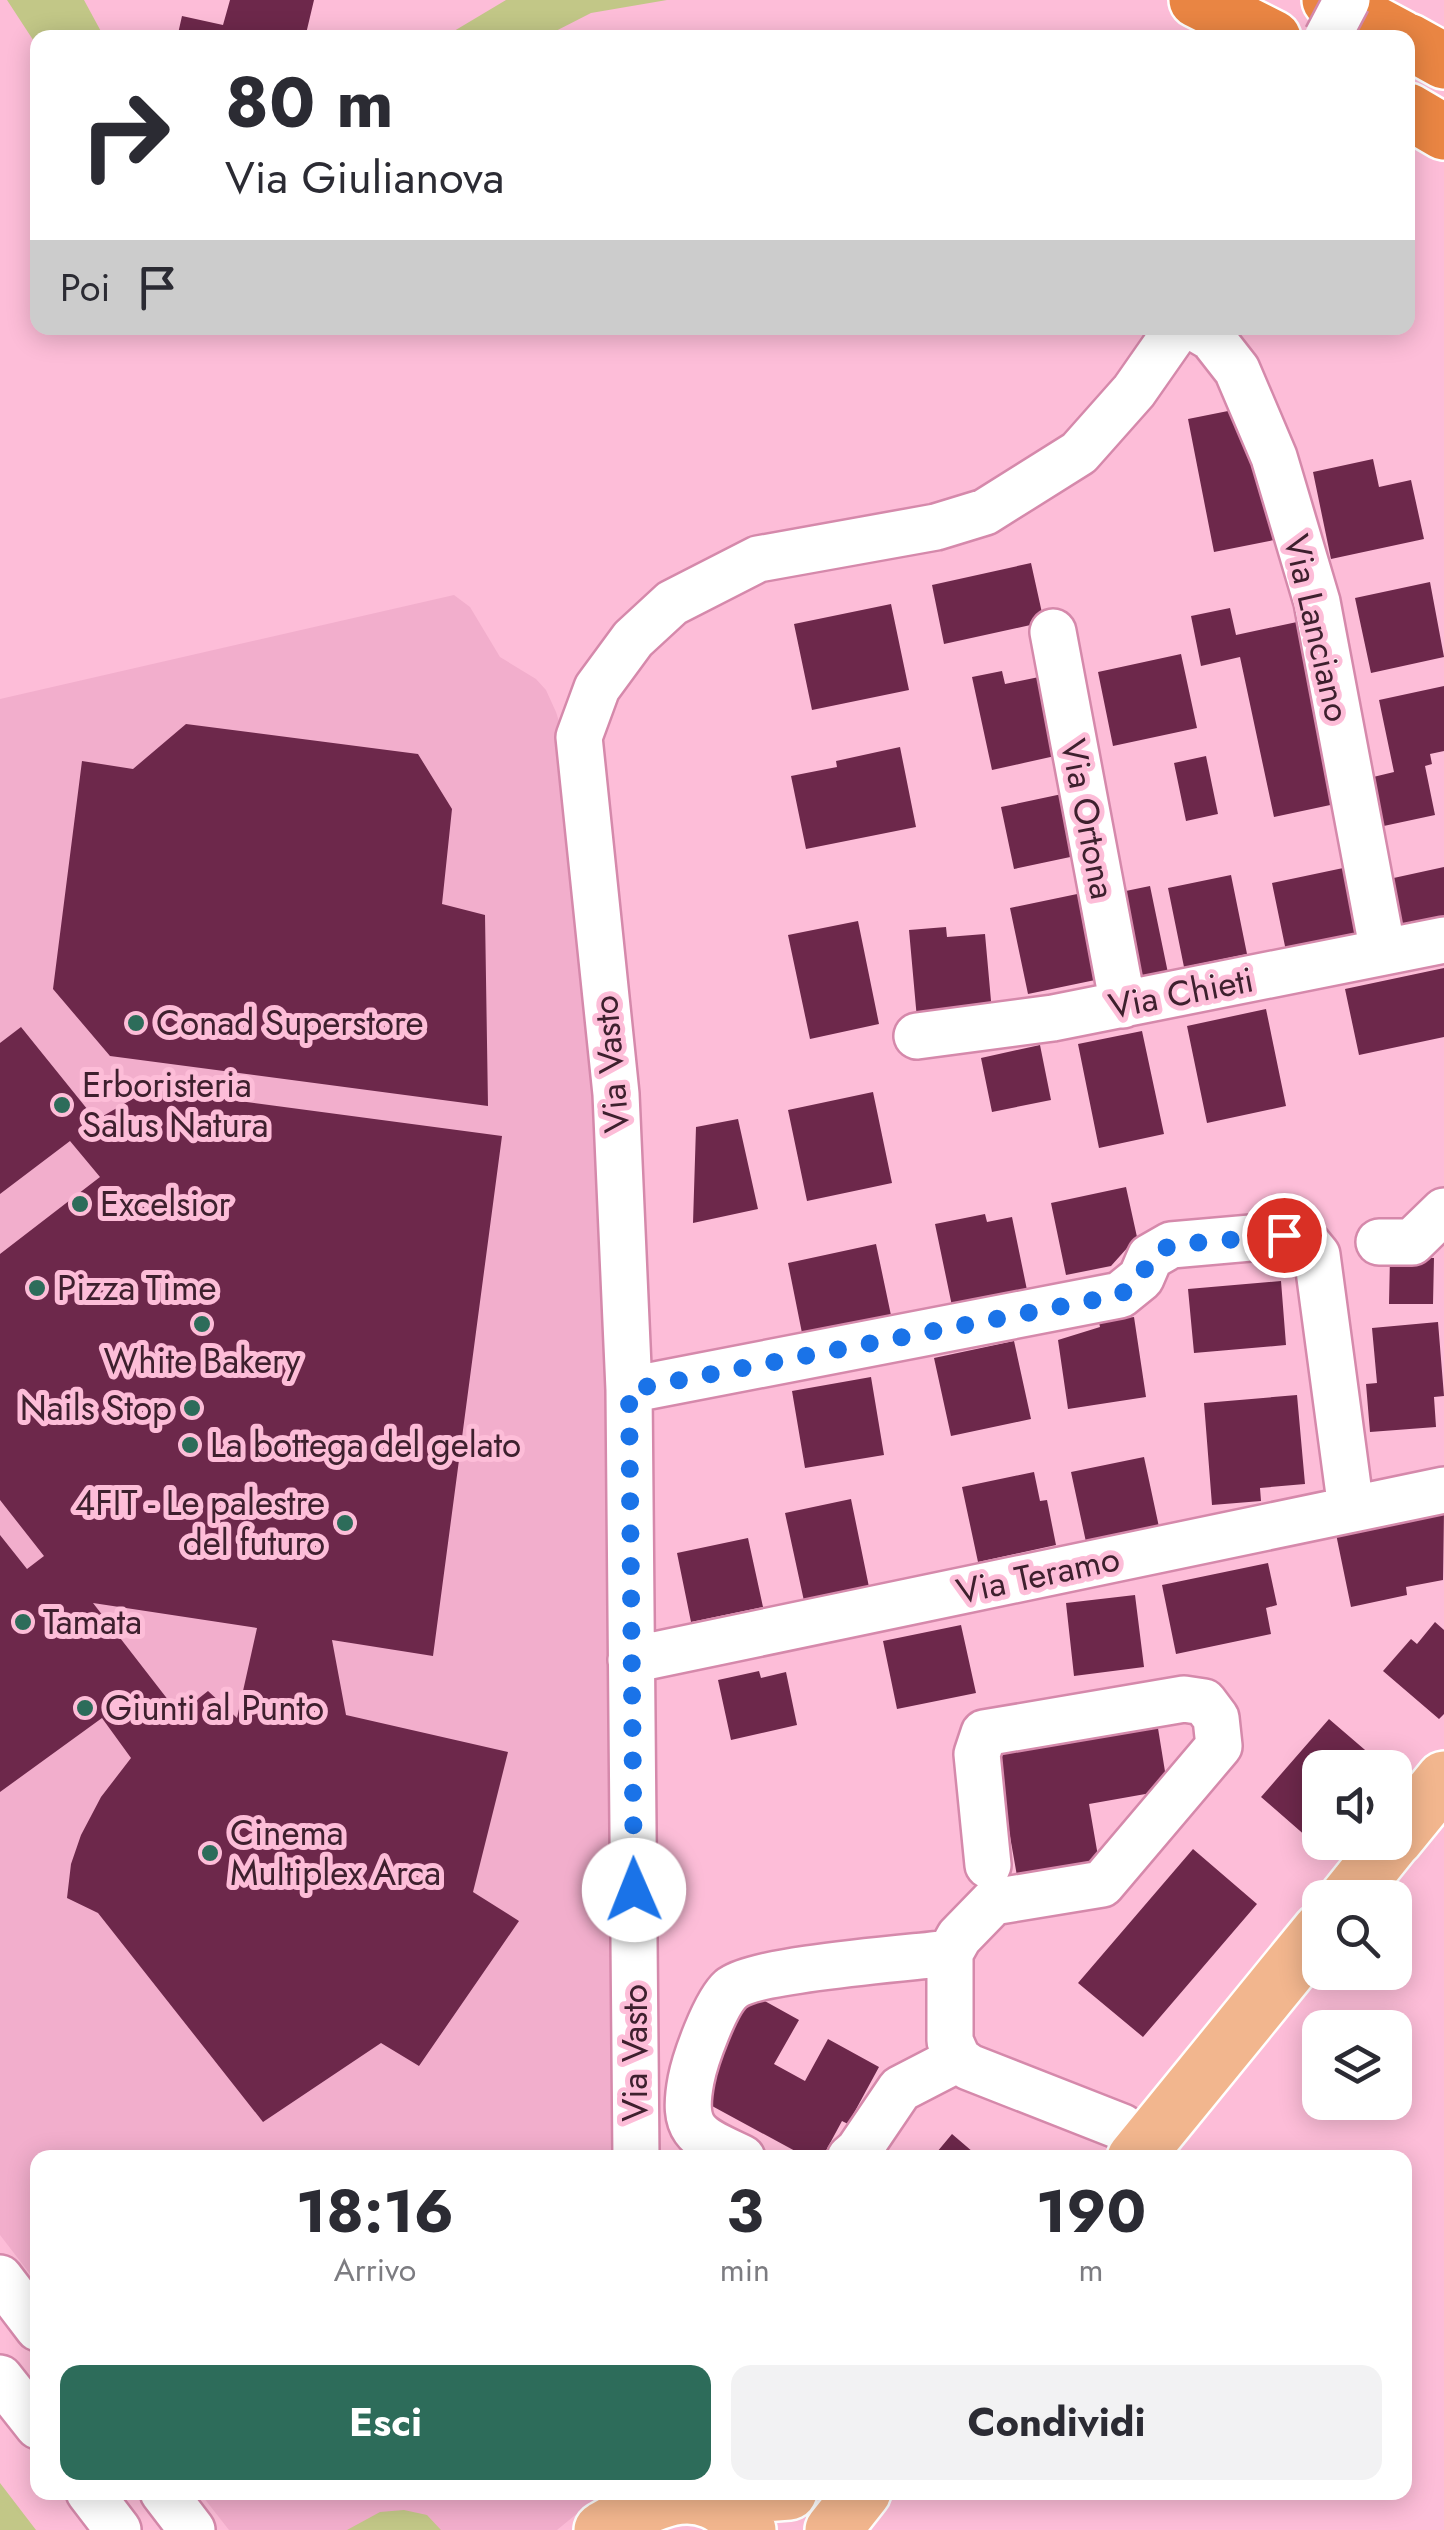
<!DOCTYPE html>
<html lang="it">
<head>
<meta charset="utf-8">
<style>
	:root { --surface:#fff; --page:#f2f2f3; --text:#2b2b33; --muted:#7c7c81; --accent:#2d6c5a }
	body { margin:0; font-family:Jost,sans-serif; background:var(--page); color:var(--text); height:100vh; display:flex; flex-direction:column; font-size:38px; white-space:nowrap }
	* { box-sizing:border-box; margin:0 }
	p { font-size:32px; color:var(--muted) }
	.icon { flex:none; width:55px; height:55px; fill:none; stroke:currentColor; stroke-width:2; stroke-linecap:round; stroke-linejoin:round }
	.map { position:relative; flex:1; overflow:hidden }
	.drawer { position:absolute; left:30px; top:2150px; width:1382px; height:350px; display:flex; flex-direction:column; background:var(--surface); border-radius:20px; box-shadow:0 5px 25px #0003 }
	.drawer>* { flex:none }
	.banner { position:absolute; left:30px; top:30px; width:1385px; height:305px; border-radius:20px; box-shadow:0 5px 25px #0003; background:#fff; color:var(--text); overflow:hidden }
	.buttons { position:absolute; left:1302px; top:1750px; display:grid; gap:20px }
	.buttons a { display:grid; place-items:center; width:110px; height:110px; border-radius:20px; background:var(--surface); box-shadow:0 5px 25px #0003; font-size:50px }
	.pin { position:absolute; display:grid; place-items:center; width:85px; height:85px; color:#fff; margin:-42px; border:5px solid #fff; border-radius:50%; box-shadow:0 2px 10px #0007 }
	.me { position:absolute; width:110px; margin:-55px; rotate:359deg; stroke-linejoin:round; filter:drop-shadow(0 0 8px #0008) }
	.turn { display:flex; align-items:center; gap:35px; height:210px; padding:0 30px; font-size:45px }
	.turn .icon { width:130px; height:130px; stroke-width:2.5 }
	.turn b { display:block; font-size:70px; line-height:85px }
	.then { display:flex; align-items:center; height:95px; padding:0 30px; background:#0003; gap:20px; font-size:38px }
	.eta { display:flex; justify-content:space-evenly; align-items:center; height:170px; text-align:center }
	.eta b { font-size:60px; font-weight:700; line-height:70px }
	.action { display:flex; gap:20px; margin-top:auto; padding:20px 30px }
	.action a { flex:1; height:115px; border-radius:20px; background:var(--accent); color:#fff; font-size:40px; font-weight:700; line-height:115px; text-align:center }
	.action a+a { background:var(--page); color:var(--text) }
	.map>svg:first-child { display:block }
	.built { fill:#f2aecc }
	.grass { fill:#c2c787 }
	.building { fill:#6d284b; fill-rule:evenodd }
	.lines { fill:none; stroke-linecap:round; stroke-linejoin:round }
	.minor-casing { stroke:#d589ab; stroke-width:50 }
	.major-casing { stroke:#fff; stroke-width:60 }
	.highway-casing { stroke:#fff; stroke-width:60 }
	.minor { stroke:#fff; stroke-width:45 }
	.major { stroke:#f2b68e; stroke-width:55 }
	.highway { stroke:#e98543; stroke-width:55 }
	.minor-bridge-casing { stroke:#d589ab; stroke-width:50; stroke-linecap:butt }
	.minor-bridge { stroke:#fff; stroke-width:45 }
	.route { stroke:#1a73e8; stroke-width:18; stroke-dasharray:0 32.4 }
	.poi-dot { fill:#2d6c5a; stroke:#fdbdd8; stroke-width:4 }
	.labels { text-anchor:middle; stroke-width:10; stroke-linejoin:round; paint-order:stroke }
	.street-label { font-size:35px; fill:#3e202e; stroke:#fdbdd8 }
	.poi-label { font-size:35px; fill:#3e202e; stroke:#fdbdd8; text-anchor:start }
</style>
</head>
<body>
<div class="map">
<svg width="1444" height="2530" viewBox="0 0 1444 2530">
	<rect width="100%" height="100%" fill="#fdbdd8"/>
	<path class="built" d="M454,595L470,607L500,657L536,679L546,690L556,712L562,731L605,1144L616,2157L38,2158L37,2283L0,2235V699Z
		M200,2493H602L557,2530H229Z"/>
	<path class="grass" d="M7,0H84L104,37L38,38L37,46Z
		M506,0H667L591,13L544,37H444Z
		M0,2483L36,2530H0Z
		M404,2510L427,2515L441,2530H347L380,2512Z"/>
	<path class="building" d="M230,0H314L305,38H177L182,16L223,25Z
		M1248,407L1274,540L1214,552L1188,419Z
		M1373,459L1379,487L1411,480L1424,539L1331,559L1313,472Z
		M1031,563L1044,622L944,644L932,585Z
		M1430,582L1444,657L1371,673L1355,598Z
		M891,604L909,690L812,710L794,624Z
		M1230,608L1236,635L1297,622L1335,804L1274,817L1240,657L1201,666L1191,616Z
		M1181,654L1197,728L1113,746L1098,672Z
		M1002,671L1005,684L1039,677L1055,756L992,770L972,677Z
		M1444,686V751L1430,754L1432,764L1425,766L1435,815L1379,827L1369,778L1394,772L1379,700Z
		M186,724L418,754L452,809L442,904L485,915L488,1106L110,1056L53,989L82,761L133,769Z
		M900,747L916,827L806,849L791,776L837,767L836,761Z
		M1206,756L1218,814L1186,821L1174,763Z
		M1062,794L1075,856L1014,869L1001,807Z
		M1348,867L1363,935L1286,951L1272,883Z
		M1444,867V918L1399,927L1389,879Z
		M1231,875L1247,954L1184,967L1168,888Z
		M1150,886L1168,973L1134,980L1116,893Z
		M1082,893L1100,979L1028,994L1010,908Z
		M858,921L879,1024L810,1039L788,935Z
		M946,927L947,937L985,934L992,1012L917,1019L909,930Z
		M1444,968V1037L1359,1055L1345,989Z
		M1266,1009L1286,1106L1207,1123L1187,1026Z
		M21,1027L96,1120L150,1089L502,1136L433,1656L332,1640L346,1715L508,1752L473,1892L519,1921L419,2066L381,2043L263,2122L98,1913L67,1898L71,1864L81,1835L101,1797L131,1758L102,1718L0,1792V1535L27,1569L44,1556L0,1500V1254L100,1177L70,1141L0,1194V1043ZM93,1603L257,1628L237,1718L208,1691L179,1714Z
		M1142,1031L1164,1134L1099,1148L1078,1044Z
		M1040,1045L1051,1100L992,1112L981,1058Z
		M873,1092L892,1183L807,1201L788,1110Z
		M738,1119L758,1209L693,1223L696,1127Z
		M1126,1187L1137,1237L1111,1266L1066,1275L1051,1203Z
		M985,1214L987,1222L1012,1217L1027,1290L952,1306L935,1224Z
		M876,1244L892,1320L803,1338L788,1263Z
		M1390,1257L1434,1258L1433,1304H1389Z
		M1281,1281L1286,1345L1194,1353L1188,1289Z
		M1134,1317L1146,1397L1068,1409L1058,1340L1100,1327L1099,1322Z
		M1438,1322L1444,1396L1434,1397L1436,1427L1370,1432L1366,1384L1377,1383L1372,1328Z
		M1014,1341L1031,1419L951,1436L934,1358Z
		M871,1377L884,1455L805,1468L792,1391Z
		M1297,1395L1305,1484L1260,1488L1261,1501L1212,1505L1204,1403Z
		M1144,1457L1159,1527L1086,1542L1071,1472Z
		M1034,1472L1040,1501L1047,1500L1056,1545L978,1562L962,1487Z
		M851,1499L869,1587L804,1601L785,1513Z
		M1444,1511L1443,1580L1406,1587L1407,1595L1351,1607L1336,1534Z
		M748,1538L763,1607L691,1622L677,1553Z
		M1268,1563L1277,1605L1266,1608L1271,1634L1176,1654L1162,1585Z
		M1135,1595L1144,1667L1074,1676L1066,1603Z
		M1435,1622L1444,1630V1714L1439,1719L1383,1671L1411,1639L1417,1644Z
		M961,1625L976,1693L897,1709L883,1641Z
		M759,1671L761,1678L786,1672L797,1725L731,1740L718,1680Z
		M1329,1719L1386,1768H1320V1842H1330L1323,1851L1261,1797Z
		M1157,1722L1168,1790L1089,1804L1099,1862L1017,1876L995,1751Z
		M1193,1849L1257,1904L1143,2037L1078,1983Z
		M752,1994L799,2020L774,2064L805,2081L828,2039L879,2067L848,2124L842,2121L822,2158H808L701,2100L719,2067L714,2064Z
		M952,2134L980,2158H932Z"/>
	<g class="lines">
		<g class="minor-casing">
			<path id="minor" d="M1195,328L1212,338L1237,370L1274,457L1317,602L1383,952
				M1053,632L1123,1005
				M917,1036L1053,1018L1444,940
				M1379,1242H1412L1444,1211
				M629,1390L1120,1295L1141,1278L1150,1257L1171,1245L1284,1235L1303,1238L1317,1255L1351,1509
				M631,1660L1444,1490
				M988,1865L977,1754L984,1733L1184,1699L1204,1702L1216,1718L1219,1746L1102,1884L993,1902L959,1937L950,1953V2041L958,2059L969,2067L1122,2127L1146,2144
				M636,2158L629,1390L616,1094L579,737L597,688L633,639L672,603L758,559L936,527L985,512L1079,453L1134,391L1178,328
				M742,2158C698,2137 681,2133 691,2080C695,2059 715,2003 731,1989C755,1969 910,1958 950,1953
				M850,2158L858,2151L900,2089L958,2059
				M0,2278L38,2328
				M0,2378L38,2426
				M89,2492L118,2530
				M163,2492L192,2530"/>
		</g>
		<g class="major-casing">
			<path id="major" d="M1395,1839L1444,1779
				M1347,1898L1392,1842
				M1135,2158L1320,1931
				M710,2498L789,2492
				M602,2530C656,2499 700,2472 748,2530
				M833,2530L863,2492"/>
		</g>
		<g class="highway-casing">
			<path id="highway" d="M1197,0L1273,38
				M1330,0L1401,38
				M1408,41L1444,61
				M1408,111L1444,132"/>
		</g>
		<use href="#minor" class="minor"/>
		<use href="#major" class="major"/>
		<use href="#highway" class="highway"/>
		<g class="minor-bridge-casing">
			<path id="minor-bridge" d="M1327,38L1347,0"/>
		</g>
		<use href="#minor-bridge" class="minor-bridge"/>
	</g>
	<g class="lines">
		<path class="route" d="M634,1890L629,1390L1120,1295L1141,1278L1150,1257L1171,1245L1284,1235"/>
	</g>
	<g class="poi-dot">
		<circle cx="136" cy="1023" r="10"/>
		<circle cx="62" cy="1105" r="10"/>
		<circle cx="80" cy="1204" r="10"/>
		<circle cx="37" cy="1288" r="10"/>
		<circle cx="202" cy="1324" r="10"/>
		<circle cx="192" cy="1408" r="10"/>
		<circle cx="190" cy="1445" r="10"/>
		<circle cx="345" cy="1523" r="10"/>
		<circle cx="23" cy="1622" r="10"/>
		<circle cx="85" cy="1708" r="10"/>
		<circle cx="210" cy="1853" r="10"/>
	</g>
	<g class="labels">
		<g class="street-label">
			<text transform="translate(1317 628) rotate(77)" y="12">Via Lanciano</text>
			<text transform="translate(1088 819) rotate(79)" y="12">Via Ortona</text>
			<text transform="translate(1181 993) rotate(-11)" y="12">Via Chieti</text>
			<text transform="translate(611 1064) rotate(-95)" y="12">Via Vasto</text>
			<text transform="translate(1038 1575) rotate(-12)" y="12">Via Teramo</text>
			<text transform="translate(635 2053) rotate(-90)" y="12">Via Vasto</text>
		</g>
		<g class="poi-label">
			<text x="156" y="1035">Conad Superstore</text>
			<text x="82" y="1097">Erboristeria<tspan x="82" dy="40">Salus Natura</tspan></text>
			<text x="100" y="1216">Excelsior</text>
			<text x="57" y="1300">Pizza Time</text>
			<text x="202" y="1373" text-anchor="middle">White Bakery</text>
			<text x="172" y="1420" text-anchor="end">Nails Stop</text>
			<text x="210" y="1457">La bottega del gelato</text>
			<text x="325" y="1515" text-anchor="end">4FIT - Le palestre<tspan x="325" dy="40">del futuro</tspan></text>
			<text x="43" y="1634">Tamata</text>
			<text x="105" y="1720">Giunti al Punto</text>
			<text x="230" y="1845">Cinema<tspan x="230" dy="40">Multiplex Arca</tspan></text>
		</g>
	</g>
</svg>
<div class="buttons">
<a><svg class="icon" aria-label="sound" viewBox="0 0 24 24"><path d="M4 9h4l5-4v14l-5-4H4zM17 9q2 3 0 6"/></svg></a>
<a><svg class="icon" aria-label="search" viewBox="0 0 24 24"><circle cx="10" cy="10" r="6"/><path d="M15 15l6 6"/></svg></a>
<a><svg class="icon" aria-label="layers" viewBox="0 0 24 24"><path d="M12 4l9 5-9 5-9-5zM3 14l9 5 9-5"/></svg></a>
</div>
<div class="pin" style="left:1284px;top:1235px;background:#d93025"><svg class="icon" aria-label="arrive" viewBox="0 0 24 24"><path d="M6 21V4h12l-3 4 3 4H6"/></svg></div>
<svg class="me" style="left:634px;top:1890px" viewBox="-20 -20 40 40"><circle r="19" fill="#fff"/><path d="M0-13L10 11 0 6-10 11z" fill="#1a73e8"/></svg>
<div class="banner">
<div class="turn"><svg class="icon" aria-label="right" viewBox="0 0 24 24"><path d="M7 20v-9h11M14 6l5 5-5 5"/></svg><div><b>80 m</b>Via Giulianova</div></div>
<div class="then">Poi<svg class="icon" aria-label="arrive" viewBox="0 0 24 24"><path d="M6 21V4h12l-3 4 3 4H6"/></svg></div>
</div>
<section class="drawer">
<div class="eta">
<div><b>18:16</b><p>Arrivo</p></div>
<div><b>3</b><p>min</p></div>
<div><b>190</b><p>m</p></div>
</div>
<div class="action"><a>Esci</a><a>Condividi</a></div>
</section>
</div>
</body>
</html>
